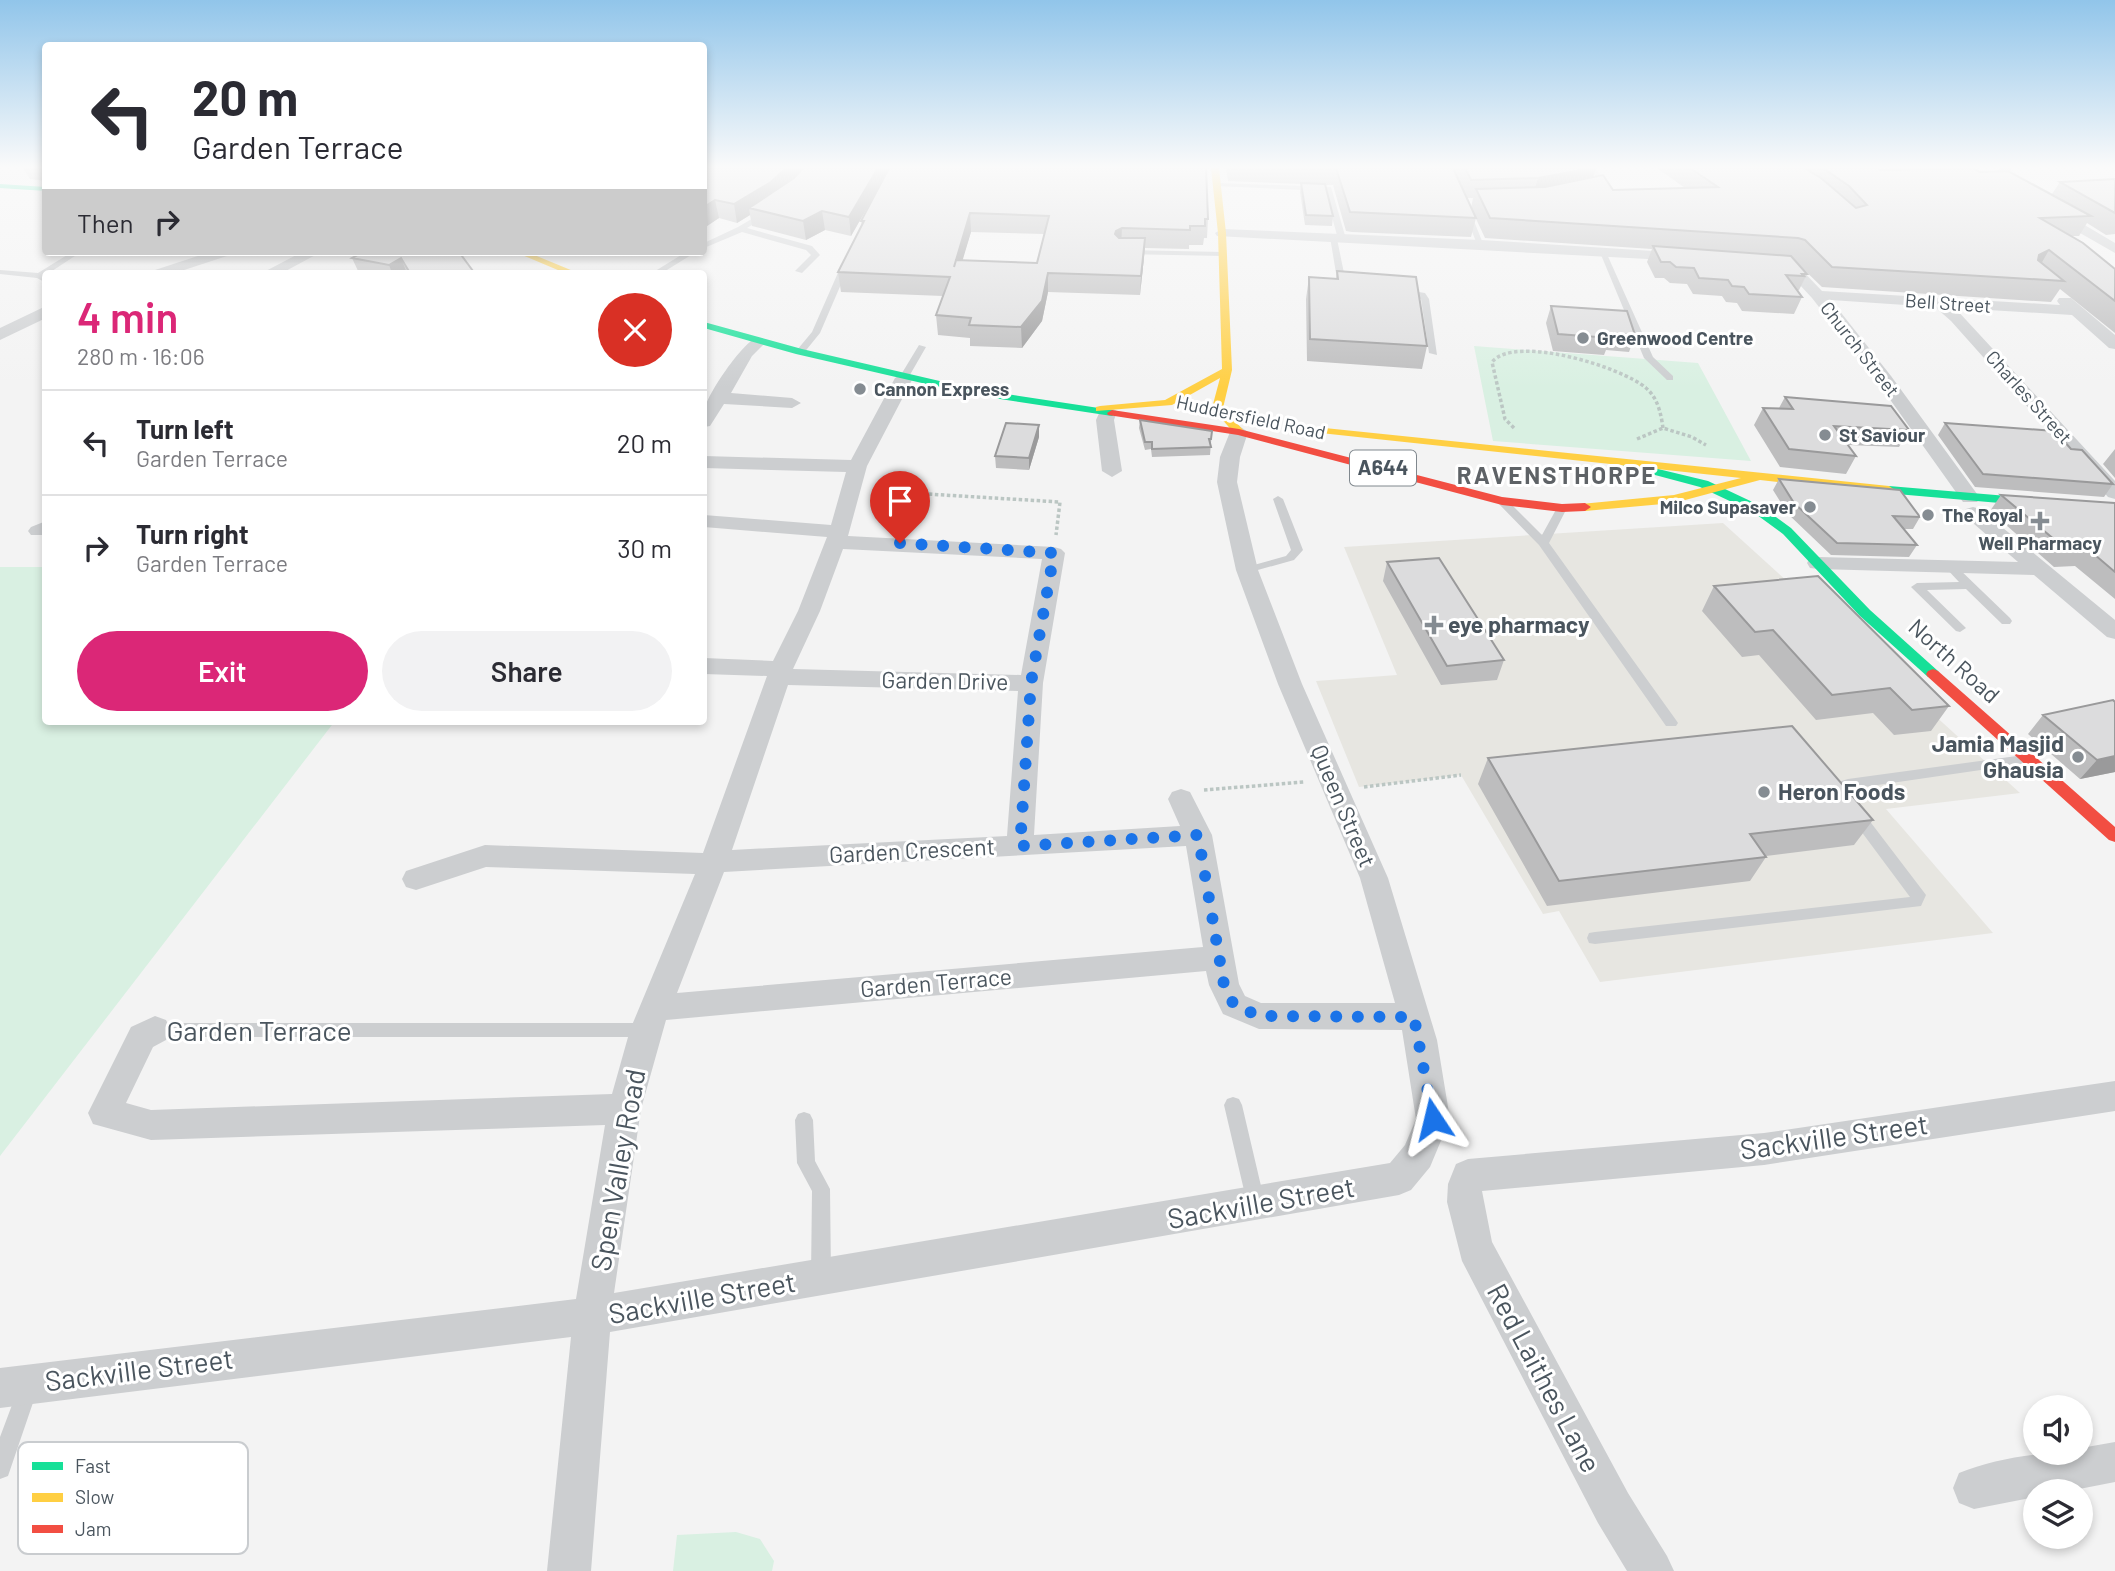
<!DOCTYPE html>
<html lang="en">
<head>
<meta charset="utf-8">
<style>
	:root { --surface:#fff; --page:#f2f2f3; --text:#2b2b33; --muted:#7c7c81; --line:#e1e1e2; --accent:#db2777 }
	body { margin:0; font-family:Barlow,sans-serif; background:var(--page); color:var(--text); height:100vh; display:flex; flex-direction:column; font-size:26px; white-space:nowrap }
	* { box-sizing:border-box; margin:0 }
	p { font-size:23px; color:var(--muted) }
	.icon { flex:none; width:38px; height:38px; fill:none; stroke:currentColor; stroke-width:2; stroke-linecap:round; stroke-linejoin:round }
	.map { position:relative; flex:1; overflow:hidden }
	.panel { position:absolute; left:42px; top:270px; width:665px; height:455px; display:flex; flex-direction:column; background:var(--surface); border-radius:7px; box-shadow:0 4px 10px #0003 }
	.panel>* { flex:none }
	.guide { position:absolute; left:42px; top:42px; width:665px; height:214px; border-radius:7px; box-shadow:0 4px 10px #0003; background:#fff; color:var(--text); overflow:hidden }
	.controls { position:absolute; left:2023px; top:1395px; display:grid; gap:14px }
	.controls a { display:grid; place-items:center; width:70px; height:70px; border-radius:50%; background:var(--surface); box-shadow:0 4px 10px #0003; font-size:35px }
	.pin { position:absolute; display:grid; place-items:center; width:60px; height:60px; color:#fff; margin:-72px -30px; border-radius:50% 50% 50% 0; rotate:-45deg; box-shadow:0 0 7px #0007 }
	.pin .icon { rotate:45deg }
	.me { position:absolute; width:77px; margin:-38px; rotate:350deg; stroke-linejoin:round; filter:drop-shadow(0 0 5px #0008) }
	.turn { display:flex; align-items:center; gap:24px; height:147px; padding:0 35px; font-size:32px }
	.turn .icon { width:91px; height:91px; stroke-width:2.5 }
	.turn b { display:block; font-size:49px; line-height:60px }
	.then { display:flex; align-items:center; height:66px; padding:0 35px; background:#0003; gap:14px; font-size:26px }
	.round { display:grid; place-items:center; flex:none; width:74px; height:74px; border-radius:37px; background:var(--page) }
	.head { display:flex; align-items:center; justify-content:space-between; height:119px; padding:0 35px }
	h1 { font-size:42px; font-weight:600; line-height:52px; color:var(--accent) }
	.cta { display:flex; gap:14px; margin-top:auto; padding:14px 35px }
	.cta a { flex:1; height:80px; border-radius:42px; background:var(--accent); color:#fff; font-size:28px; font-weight:600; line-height:80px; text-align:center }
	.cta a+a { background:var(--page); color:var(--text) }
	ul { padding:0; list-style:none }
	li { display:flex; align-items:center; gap:21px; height:105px; padding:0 35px; border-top:2px solid var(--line) }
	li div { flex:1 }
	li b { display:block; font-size:26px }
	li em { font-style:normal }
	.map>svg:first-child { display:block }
	.commercial { fill:#e7e6e1 }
	.green { fill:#d9f0e2 }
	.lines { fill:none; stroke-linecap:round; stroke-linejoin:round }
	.path { stroke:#bbc6c3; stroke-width:3.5; stroke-dasharray:3.5 2.5; stroke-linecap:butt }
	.lane { fill:#ccced0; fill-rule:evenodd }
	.street { fill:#ccced0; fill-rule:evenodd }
	.fast { fill:#16e098; fill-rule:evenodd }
	.slow { fill:#ffcf43; fill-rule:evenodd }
	.jam { fill:#f24e42; fill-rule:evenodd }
	.wall { fill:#bdbdbe; fill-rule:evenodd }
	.shaded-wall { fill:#9a9a9b }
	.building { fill:#dcdcdd; stroke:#9a9a9b; stroke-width:2; fill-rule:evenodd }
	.route { stroke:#1a73e8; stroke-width:12; stroke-dasharray:0 21.6 }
	.poi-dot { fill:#858c92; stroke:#fff; stroke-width:2.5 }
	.labels { text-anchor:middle; stroke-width:6; stroke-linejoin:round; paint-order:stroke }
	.far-street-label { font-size:19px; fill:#4a555e; stroke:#fff }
	.far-poi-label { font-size:19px; font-weight:bold; fill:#4a555e; stroke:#fff; text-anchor:start }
	.shield { fill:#fff; stroke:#80888e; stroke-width:2 }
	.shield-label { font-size:21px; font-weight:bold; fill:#4a555e }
	.poi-label { font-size:23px; font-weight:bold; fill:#4a555e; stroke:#fff; text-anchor:start }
	.street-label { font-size:23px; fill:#4a555e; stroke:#fff }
	.far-district-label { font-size:24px; font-weight:bold; letter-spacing:2px; fill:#5e6266; stroke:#fff }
	.near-street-label { font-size:28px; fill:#4a555e; stroke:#fff }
	.key { fill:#fff; stroke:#c9cccf; stroke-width:2 }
	.key-label { font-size:19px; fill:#4a555e }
</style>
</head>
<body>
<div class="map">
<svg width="2115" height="1571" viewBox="0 0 2115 1571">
	<rect width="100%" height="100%" fill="#f3f3f3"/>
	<path class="commercial" d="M1723,523L2020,793L1886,809L1993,933L1600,982L1559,911L1543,914L1461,775L1359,787L1316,681L1397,675L1344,547Z"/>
	<path class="green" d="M1474,346L1698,363L1751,461L1493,441Z
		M0,567H45L46,721H335L0,1156Z
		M736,1532L760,1539L774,1561L772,1571H673L677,1535Z"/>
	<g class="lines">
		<path class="path" d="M1514,428L1505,419L1492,362C1515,334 1622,367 1646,388C1658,398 1661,414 1663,428
			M1637,439L1663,428L1692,437L1706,445
			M875,494L894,492L1060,502L1056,535
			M1364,787L1461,775
			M1204,790L1304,782"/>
		<path class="lane" d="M1579,168L1596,170L1609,184L1601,190H1595V186L1601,183L1592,172Z
			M1217,183L1331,187L1346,239L1342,241L1338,239L1325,191L1215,186Z
			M1463,209L1470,211L1484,246L1477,244Z
			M767,210H770V214L747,228L812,246L820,255L802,273L795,271L811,255L806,250L742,232L704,248V243L738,227Z
			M1330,237L1337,239L1345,278L1351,283V287H1345L1337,279Z
			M1126,250L1223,252L1227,254L1223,256L1123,254L1122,252Z
			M1599,250L1606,252L1653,357L1673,376V380H1667L1644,358Z
			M72,252H81L49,273H46V283L37,278L0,274V270L38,273Z
			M686,252H696L662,273H652Z
			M844,259L851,261L820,333L803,354H797V350L812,332Z
			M1400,289L1425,293L1429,299L1437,355L1429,353L1421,299L1400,293Z
			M919,345L926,347L907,380H901L899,378Z
			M1278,496L1283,499L1303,550L1294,560L1247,573L1243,572V568L1286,556L1291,550L1273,499Z
			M1502,498L1506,499L1542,535L1558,506H1566L1567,508L1549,543L1676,720L1678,723L1676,726H1666L1539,545L1498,503L1497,501Z
			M1951,564L1955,565L2010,618L2012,621L2010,624H2002L1966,589L1927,590L1966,628L1960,632L1956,631L1911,587L1917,583L1959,582L1945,567Z
			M2024,755L2031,760L2029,763L1850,789H1848L1851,799L1844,804L1839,803L1833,787L1835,783L1848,779Z
			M1857,810L1862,811L1923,891L1926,895L1921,906L1595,944L1589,943L1587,938L1589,933L1595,932L1910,897L1852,819L1850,815L1852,811Z
			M155,1023H646L652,1025L654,1030L652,1035L646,1037H155L149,1035L147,1030L149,1025Z
			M1233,1097L1239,1099L1242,1105L1265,1203L1263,1209L1256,1212L1249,1209L1247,1203L1224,1105L1227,1099Z
			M804,1112L810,1114L813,1120L815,1161L830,1189L831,1276L828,1283L821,1286L814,1283L811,1276L812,1191L797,1163L795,1120L798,1114Z
			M28,1378L35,1381L38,1388L8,1476L0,1479V1437L21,1381Z"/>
		<path class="street" d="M2000,168H2012L2008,175L2034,195L2115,243V253L2024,201L1996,179L1994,176Z
			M1222,229L1481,240L1685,253L1692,257L1685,261L1217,236L1215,233Z
			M210,252H232L230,255L175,273H152L155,270Z
			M302,252H321L282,273H262Z
			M1776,260L1794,262L1822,291L2060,305L2057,301L2059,298H2071L2115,335V349L2109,348L2072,315L1955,308L2115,481V499L2108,497L1951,321L1935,307L1831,300L1891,376L1980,498L1977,502H1963L1879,384L1812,298L1785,269L1771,267L1769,264Z
			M46,306V318L0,340V328Z
			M758,337L766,342L752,356L731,393L792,398L801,403L792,408L724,404L710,426L704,427C704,422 703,416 704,411C706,396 743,341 758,337Z
			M904,373L913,378L867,466L848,536L1054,547L1061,549L1065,553L1043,683L1034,835L1180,826L1168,799L1172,792L1181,789L1190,792L1212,835L1239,984L1245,996L1261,1003H1395L1360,878L1278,684L1236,570L1217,482L1220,457L1230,432L1239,426L1248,432L1240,457L1237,482L1258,570L1302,684L1388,878L1437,1040L1450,1119L1430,1167L1411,1190L1399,1195L610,1332L591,1571H547L571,1337L0,1408V1368L576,1299L605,1125L151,1140L93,1124L88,1113L131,1027L155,1016L166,1020L171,1030L166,1040L153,1047L126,1103L151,1110L612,1094L630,1030L695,874L486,867L416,890L406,887L402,879L406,871L485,845L703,853L767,676L704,674V658L773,661L798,611L827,537L704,527V515L831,525L846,472L704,468V456L851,460L895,378ZM843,549L1042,559L1021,675L793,669L820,611ZM788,685L1018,691L1007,836L732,850ZM1186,846L1203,947L677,993L724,872ZM1206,971L1209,985L1223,1014L1259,1029L1402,1030L1416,1119L1405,1145L1390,1163L614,1293L641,1109L666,1020Z
			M1108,406L1117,411L1114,420L1122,471L1112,477L1102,471L1096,420L1102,407Z
			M1973,507L1980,509L2115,620V639L2107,637L2034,575L1818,569L1810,568L1807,563L1810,558L1818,557L2018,562L1966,517L1963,513L1966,509Z
			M46,521V535H31L28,531L31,527Z
			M2115,1081V1111L1764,1165L1482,1191L1492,1242L1628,1493L1667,1556L1674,1571H1627L1598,1523L1462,1261L1447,1202L1448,1184L1456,1164L1468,1159L1764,1133Z
			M2115,1442V1482L2069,1491H2035V1497L1974,1509L1959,1503L1953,1488L1959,1473C1996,1458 2042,1452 2081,1452V1448Z"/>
		<path class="fast" d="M0,184L46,187V191L0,188Z
			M704,322L802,349L974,389L1112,410L1117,413L1112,416L974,395L796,354L704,328Z
			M1629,462L1708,481L1761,506L1791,528L1870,610L1938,671L1940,674L1938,677H1928L1860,616L1783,534L1753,512L1700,487L1625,467L1623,465Z
			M1889,486L2115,505V513L1885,493L1883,490Z"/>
		<path class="slow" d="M1211,168H1219L1226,233L1232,370L1223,408L1245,432L1235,434L1212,408L1220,378L1172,405L1096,411V407L1100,406L1165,400L1222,369L1218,233Z
			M515,252H527L578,273H565Z
			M1315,427L1889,486L1895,490L1889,494L1760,480L1674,503L1585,511L1581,510V504L1674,495L1741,478L1311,432L1309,430Z"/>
		<path class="jam" d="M1112,410L1239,429L1502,497L1562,504L1585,503L1591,507L1585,511L1562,512L1502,505L1238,435L1108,415L1107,413Z
			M1933,669L1938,671L2115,827V842L2109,840L1928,677L1926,674L1928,671Z"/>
	</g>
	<path class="wall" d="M23,168H46V181L30,179Z
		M704,168L1208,219L1207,238H1204L1203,245H1189V249L1145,248L1140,295L1048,292L1042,321L1022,348L970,346V338L938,335L936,315L943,296L841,292L838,272L862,226L861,221L875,194L851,236L825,230L806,240L752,226L750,215L737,223L719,218L704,228ZM971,232L1044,234L1037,263L962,260Z
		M1226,168H1596L1593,177L1613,190L1685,188L1657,168H1878L1880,170L1980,172L2052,194L2060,182L2115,179V234L2106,235L2087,223L2079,236H2071L2115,269V333L2060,289L2051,302L1822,287L1794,260L1807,274L1799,290L1797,291L1802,297L1794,314L1742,311L1737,303L1726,302L1722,296L1693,294L1687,284L1670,283L1664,278H1655L1647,262L1652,249L1485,238L1471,208L1473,198H1467L1476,218L1471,237L1352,232L1346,231L1333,185H1325L1333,216L1332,226L1305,225L1300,192L1301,184L1228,181Z
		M363,252L474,273H359L352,258Z
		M1337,271L1427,346L1422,369L1307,361L1306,299L1309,277L1336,279Z
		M1551,306L1635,335L1629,352L1606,350L1604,355L1553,351L1546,323Z
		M1785,397L1909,430L1899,447L1848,445L1856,456L1846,474L1780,467L1754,425L1763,408H1779Z
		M1140,420L1212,431L1210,455L1152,457L1151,449L1145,450L1139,428Z
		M1945,423L2071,449L2113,484L2104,497L1975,487L1938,435Z
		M1039,425V437L1029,470L996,468L995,456Z
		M2115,449V478L2103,464Z
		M1779,479L1920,517L1913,529H1903L1917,545L1909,557L1831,555L1788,514L1773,490Z
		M2001,495L2115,503V599L2075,566L2054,567L1990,511Z
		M1387,562L1504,660L1497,680L1441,685L1383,581Z
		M1714,586L1949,706L1931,731L1894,735L1873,713L1816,720L1759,655L1742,657L1702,611Z
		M2115,702V772L2080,779L2028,734L2043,715Z
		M1488,758L1873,820L1854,845L1766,856V857L1750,881L1547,906L1478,784Z"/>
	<path class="shaded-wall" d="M786,168H808L749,208L750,215L737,223L734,204Z
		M878,168H890L851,236L849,217Z
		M1592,168H1596L1591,185L1533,196L1538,178Z
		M715,200L719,218L704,228V207Z
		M822,211L825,230L806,240L803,221Z
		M970,213L971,232L955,286L954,267Z
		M1122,228L1121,247L1115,234L1116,231Z
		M1145,238L1144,257L1140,295L1141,276Z
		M2049,250L2037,271L2039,255Z
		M401,258L407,273H392L389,265Z
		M1048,273V292L1042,321L1022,348L1021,327Z
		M1039,425V437L1029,470V458Z
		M2115,756V772L2080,779L2097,760Z"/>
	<path class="building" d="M704,168H786L771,182L734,204L715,200L704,207Z
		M803,168H878L849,217L822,211L803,221L749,208L794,178Z
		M889,168H1206L1208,219H1205V226H1190V230L1122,228L1116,231L1115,234L1119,238H1145L1141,276L1048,273L1042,301L1021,327L969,325L971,318L936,315L950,277L838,272L864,221H861ZM970,213L1049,216L1037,263L956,260L954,267Z
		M1336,168H1453L1476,218L1350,212Z
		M1465,168H1592L1538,178L1471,180Z
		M1690,168H1804L1821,178L1856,208L1867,205L1849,186L1823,168H1878L1880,170L1973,168L1980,172L2008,171L2091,216L2040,218L2083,243L2115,269V301L2049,250L2039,255L2038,260L2064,281L1832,267L1805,240L1798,238L1490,218L1476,189L1545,187L1603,175L1613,190L1718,187Z
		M2115,179V213L2060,182Z
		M1301,183L1325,184L1333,216L1306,215Z
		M1653,246L1791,256L1807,274H1802L1804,276L1786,275L1802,297L1749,294L1744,287L1732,286L1728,280L1699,278L1694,268L1676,267L1670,262H1661Z
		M363,252H459L473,271L462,273H410L401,258L389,265L352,258Z
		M1337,271L1416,277L1427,346L1310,339L1309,277L1338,279Z
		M1551,306L1627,311L1635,335L1609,333L1610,338L1558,334Z
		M1785,397L1891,406L1909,430L1834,426L1856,456L1789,449L1763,408L1793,409Z
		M1140,420L1212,431L1211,439H1209L1211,447L1152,449V442H1145Z
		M1006,423L1039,425L1029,458L995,456Z
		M1945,423L2055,431L2071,449L2082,450L2113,484L1983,474Z
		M1779,479L1900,490L1920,517L1893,516L1917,545L1837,543L1794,503Z
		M2001,495L2115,503V572L2088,549L2067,550Z
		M1439,558L1504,660L1447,666L1387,562Z
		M1818,576L1949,706L1912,710L1890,688L1832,695L1773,630L1755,632L1714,586Z
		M2113,700L2115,702V756L2097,760L2043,715Z
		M1792,726L1873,820L1750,834L1766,857L1559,881L1488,758Z"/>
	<linearGradient id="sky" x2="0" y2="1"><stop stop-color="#91c5ea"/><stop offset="0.43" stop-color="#fafafa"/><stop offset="1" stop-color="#fafafa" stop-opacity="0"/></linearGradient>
	<rect width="2115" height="388" fill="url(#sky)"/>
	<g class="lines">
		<path class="route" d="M900,543L1054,553L1031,683L1020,846L1198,835L1224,985L1234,1005L1259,1016L1414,1017L1433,1119"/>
	</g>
	<g class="poi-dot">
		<circle cx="1583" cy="338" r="7"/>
		<circle cx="860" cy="389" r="7"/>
		<circle cx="1825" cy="435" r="7"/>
		<circle cx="1810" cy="507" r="7"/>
		<circle cx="1928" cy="515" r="7"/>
		<path d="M2036.5 510.5h7v7h7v7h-7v7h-7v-7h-7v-7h7z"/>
		<path d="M1430.5 614.5h7v7h7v7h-7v7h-7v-7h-7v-7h7z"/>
		<circle cx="2078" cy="757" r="7"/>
		<circle cx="1764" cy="792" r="7"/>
	</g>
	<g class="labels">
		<g class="far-street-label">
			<text transform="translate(1948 303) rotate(4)" y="7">Bell Street</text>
			<text transform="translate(1860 349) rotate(52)" y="7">Church Street</text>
			<text transform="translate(2029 397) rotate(48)" y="7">Charles Street</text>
			<text transform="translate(1251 417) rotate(12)" y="7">Huddersfield Road</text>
		</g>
		<g class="far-poi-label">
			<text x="1597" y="345">Greenwood Centre</text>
			<text x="874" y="396">Cannon Express</text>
			<text x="1839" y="442">St Saviour</text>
			<text x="1796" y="514" text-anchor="end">Milco Supasaver</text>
			<text x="1942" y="522">The Royal</text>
			<text x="2040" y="550" text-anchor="middle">Well Pharmacy</text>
		</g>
		<rect class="shield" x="1350" y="450.5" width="66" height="35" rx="5"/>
		<g class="shield-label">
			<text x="1383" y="475">A644</text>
		</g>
		<g class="poi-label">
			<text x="1448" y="633">eye pharmacy</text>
			<text x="2064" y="752" text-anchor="end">Jamia Masjid<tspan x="2064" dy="26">Ghausia</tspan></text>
			<text x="1778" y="800">Heron Foods</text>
		</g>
		<g class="street-label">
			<text transform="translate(1954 661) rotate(42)" y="8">North Road</text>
			<text transform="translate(945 681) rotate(1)" y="8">Garden Drive</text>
			<text transform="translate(1343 806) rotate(67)" y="8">Queen Street</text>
			<text transform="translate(912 851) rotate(-3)" y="8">Garden Crescent</text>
			<text transform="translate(936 983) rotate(-5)" y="8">Garden Terrace</text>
		</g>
		<g class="far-district-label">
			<text x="1557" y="484">RAVENSTHORPE</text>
		</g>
		<g class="near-street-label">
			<text x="259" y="1041">Garden Terrace</text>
			<text transform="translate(1834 1137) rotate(-8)" y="10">Sackville Street</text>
			<text transform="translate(618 1170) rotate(-80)" y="10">Spen Valley Road</text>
			<text transform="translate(1261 1203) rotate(-10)" y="10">Sackville Street</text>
			<text transform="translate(702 1298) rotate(-10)" y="10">Sackville Street</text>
			<text transform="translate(139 1370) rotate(-7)" y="10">Sackville Street</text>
			<text transform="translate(1544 1378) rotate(62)" y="10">Red Laithes Lane</text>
		</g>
	</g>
	<rect x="18" y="1442" width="230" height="112" rx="10" class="key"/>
	<rect x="32" y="1462" width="31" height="8" fill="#16e098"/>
	<rect x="32" y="1493" width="31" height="9" fill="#ffcf43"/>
	<rect x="32" y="1525" width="31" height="8" fill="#f24e42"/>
	<g class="key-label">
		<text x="75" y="1473">Fast</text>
		<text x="75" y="1504">Slow</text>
		<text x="75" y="1536">Jam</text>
	</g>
</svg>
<div class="controls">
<a><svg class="icon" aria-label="sound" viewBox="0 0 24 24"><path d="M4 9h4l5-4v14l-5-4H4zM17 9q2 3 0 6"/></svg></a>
<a><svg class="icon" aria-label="layers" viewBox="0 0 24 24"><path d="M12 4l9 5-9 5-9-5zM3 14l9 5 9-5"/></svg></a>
</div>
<div class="pin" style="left:900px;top:543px;background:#d93025"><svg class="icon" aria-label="arrive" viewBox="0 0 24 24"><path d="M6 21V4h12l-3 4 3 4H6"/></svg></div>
<svg class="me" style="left:1433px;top:1119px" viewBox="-20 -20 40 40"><path d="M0-17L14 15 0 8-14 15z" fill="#1a73e8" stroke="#fff" stroke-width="4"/></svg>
<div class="guide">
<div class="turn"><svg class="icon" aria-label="left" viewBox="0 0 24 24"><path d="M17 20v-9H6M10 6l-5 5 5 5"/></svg><div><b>20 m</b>Garden Terrace</div></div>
<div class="then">Then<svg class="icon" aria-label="right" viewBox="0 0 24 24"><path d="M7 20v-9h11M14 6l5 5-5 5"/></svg></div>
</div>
<section class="panel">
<div class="head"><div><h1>4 min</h1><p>280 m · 16:06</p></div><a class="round" style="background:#d93025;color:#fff"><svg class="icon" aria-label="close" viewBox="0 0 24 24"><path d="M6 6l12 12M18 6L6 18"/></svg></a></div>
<ul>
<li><svg class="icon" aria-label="left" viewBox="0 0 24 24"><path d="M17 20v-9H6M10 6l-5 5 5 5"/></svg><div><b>Turn left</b><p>Garden Terrace</p></div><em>20 m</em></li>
<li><svg class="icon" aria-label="right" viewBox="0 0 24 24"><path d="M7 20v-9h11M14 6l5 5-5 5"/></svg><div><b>Turn right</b><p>Garden Terrace</p></div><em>30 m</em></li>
</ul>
<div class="cta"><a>Exit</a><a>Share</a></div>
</section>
</div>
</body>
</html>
